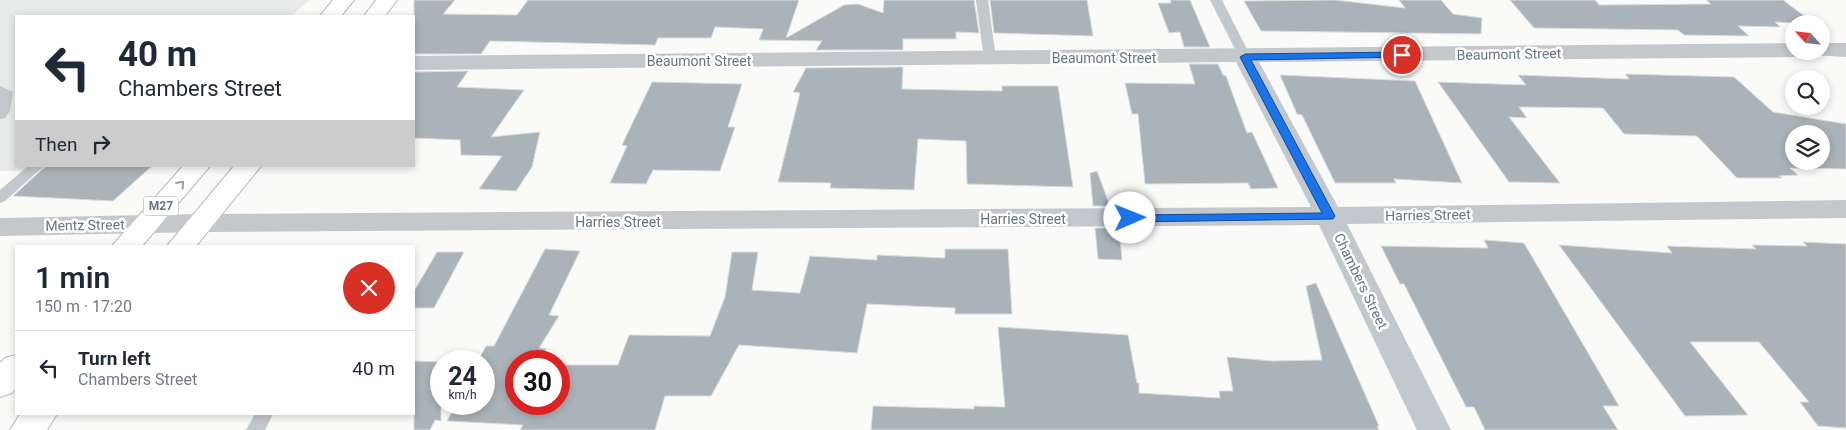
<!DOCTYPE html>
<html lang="en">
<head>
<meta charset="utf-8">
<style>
	:root { --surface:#fff; --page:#f6f6f7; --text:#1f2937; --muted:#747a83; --line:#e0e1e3 }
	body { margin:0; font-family:Roboto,sans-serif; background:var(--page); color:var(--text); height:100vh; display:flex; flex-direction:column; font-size:19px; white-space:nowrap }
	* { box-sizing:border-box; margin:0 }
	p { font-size:16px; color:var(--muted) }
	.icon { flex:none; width:28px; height:28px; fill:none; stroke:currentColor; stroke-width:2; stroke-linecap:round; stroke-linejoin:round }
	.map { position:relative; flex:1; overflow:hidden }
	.sheet { position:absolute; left:15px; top:245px; width:400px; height:170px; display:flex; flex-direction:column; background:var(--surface); border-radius:0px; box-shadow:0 2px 8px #0003 }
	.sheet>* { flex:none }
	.banner { position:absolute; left:15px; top:15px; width:400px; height:152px; border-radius:0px; box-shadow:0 2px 8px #0003; background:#fff; color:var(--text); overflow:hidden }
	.needle { width:32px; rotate:297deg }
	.buttons { position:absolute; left:1785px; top:15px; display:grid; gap:10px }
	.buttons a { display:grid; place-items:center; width:45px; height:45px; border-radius:50%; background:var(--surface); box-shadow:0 2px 8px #0003; font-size:25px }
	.speed { position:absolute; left:430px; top:350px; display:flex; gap:10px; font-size:25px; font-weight:700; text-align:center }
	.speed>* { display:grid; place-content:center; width:65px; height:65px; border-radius:50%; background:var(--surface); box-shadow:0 2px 8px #0003; line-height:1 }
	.speed small { font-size:12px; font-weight:400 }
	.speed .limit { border:8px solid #d22; background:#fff; color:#111 }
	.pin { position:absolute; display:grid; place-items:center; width:42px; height:42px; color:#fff; margin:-21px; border:2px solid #fff; border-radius:50%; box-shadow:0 1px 5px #0007 }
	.me { position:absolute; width:55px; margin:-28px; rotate:89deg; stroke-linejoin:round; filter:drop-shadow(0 0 4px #0008) }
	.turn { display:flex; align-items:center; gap:18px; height:105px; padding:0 20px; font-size:22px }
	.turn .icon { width:65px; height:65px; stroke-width:2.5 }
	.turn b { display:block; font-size:35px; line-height:42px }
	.then { display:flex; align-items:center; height:48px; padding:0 20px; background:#0003; gap:10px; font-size:19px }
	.round { display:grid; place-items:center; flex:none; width:52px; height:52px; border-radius:26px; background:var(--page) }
	.summary { display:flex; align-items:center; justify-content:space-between; height:85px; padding:0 20px }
	h1 { font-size:30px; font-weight:600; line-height:38px }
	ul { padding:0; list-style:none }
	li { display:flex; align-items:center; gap:15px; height:75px; padding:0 20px; border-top:1px solid var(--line) }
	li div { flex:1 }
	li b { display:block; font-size:19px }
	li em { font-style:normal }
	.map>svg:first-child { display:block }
	.built { fill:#e8e9e9 }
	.building { fill:#aab3b9; stroke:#dcdcda; fill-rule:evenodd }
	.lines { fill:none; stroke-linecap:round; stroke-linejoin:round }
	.primary-casing { stroke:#b5babe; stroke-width:2 }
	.lane { fill:#c3c8cc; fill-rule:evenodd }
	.street { fill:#c3c8cc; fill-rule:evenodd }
	.primary { fill:#fff; fill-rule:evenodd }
	.oneway { stroke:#939fa8 }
	.route { fill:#1a73e8; stroke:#114b97 }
	.labels { text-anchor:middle; stroke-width:5; stroke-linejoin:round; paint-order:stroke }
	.shield { fill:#fff; stroke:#939fa8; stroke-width:1 }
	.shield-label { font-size:12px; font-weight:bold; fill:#657683 }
	.street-label { font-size:14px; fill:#657683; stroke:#fff }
</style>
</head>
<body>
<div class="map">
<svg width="1846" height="430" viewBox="0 0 1846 430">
	<rect width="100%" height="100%" fill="#fafaf8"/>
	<path class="built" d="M0,0H309L292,16H16V166H136L133,169L0,171Z"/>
	<path class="building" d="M414,0H455L443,14L517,15L528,0H799L786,38L844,5L858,4L883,13L884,0H974L979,33L956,32V39H903V50H816L822,41L759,40L763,29L715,27L711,38H658L655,45L490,41L481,54H414Z
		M990,0H1087L1093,36L994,33Z
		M1170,0H1190L1210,47H1184L1180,32L1169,33L1158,3H1171Z
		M1335,0L1405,8L1399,0H1441L1453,14L1482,18L1481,34L1261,31L1244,1Z
		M1510,0H1595L1599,5L1711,4L1706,0H1783L1815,24L1775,22L1780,27L1738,26L1749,36L1684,35L1678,30L1534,28Z
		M1189,64H1218L1223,75L1226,76L1247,133L1252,132L1278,188L1251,189L1248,183L1145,184L1138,114H1132L1125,83L1195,84Z
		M903,67L902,89L1002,91V86H1058L1073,187L967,184L966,141L918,139L914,190L830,188L831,183L778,182L800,93L793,92L806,68Z
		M468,71L457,87L524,90L491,137L540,132L532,167L516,191L479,189L502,156L461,155L460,140L414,138V72Z
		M1625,74L1734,77L1773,112L1846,124V169L1790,168L1798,175L1779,176L1782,178H1737L1697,136L1624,134L1603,108L1519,107L1527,118L1509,117L1560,183L1509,182L1438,82L1526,85L1518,75L1629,79ZM1794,134H1821V161H1794Z
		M1280,75L1415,81L1462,183L1394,179L1396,183H1335L1302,115L1297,114Z
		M652,82L742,84L728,127H735L720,171L653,170L646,184L610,183L627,146L622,145Z
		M46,166H152L113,201L13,196Z
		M1097,171L1110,206H1093L1090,173Z
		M1095,228H1119L1122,260L1098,259Z
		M1484,240L1524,243L1619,406H1603L1618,430H1485L1474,407H1466L1404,284H1400L1381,246L1488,248Z
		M1803,242L1846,244V428L1818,426L1800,402H1809L1759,342H1690L1748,415L1685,416L1559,245L1672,253L1667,246L1756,249L1752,245L1807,246Z
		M545,249L580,251L549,315L559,316L539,348L546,349L540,361H516V404H559V365H618L629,335L710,336L725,297L732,252H758L752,290L800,293L810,256L877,260V255L945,258V249H1008L1012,314H955V308L867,304L857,353L739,345L711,396H665L655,430H520L523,425L447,421L456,404H484V361H478L486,346H494Z
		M437,252H464L434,308H414V291Z
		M1316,283L1379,426H1377L1379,430H871L873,406L974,409V406L1005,407L998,327L1128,335L1137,383H1139V393L1220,398L1219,391H1233L1227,357L1272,361L1322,360L1306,286Z
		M414,361L441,362V421L435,420L430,430H414Z"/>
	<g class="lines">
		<g class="primary-casing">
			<path id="primary" d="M333,0H354L341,16H320Z
				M376,0H397L385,16H364Z
				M183,166H210L142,246H112Z
				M234,166H261L196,246H167Z
				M16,355V388L12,393L0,397V363L5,358Z
				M20,414H57L47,430H10Z"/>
		</g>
		<path class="lane" d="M976,0H988L996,59L994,62H986L984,59Z
			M1210,0H1222L1251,57L1249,60L1245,61L1239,57Z
			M0,86L13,92L10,111L5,118L0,119Z
			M28,166H44L5,201L0,203V190Z
			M255,414H273L265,430H246Z"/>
		<path class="street" d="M1794,43V51H1804L1802,55L1794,57L1259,62L1338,207L1846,200V218L1347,224L1451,430H1417L1319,225L201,232L0,236V218L201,214L1311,207L1236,62L414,70V56Z
			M1821,43H1846V57L1813,55L1811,51H1821Z"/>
		<use href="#primary" class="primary"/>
	</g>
	<defs><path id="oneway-chevron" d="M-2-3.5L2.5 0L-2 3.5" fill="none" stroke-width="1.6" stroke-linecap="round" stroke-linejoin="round" transform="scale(1.25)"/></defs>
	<use class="oneway" href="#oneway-chevron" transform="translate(181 184) rotate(-49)"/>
	<path class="route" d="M1402,52L1405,53V57L1251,60L1335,216L1333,219L1130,222L1124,218L1130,215L1322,213L1240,57L1245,54Z"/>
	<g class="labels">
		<rect class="shield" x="143.5" y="196.5" width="35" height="19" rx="4"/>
		<g class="shield-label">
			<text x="161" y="210">M27</text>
		</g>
		<g class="street-label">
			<text transform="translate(1509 54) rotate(-1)" y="5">Beaumont Street</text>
			<text x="1104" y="63">Beaumont Street</text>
			<text x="699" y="66">Beaumont Street</text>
			<text transform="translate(1428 215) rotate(-1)" y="5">Harries Street</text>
			<text x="1023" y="224">Harries Street</text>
			<text x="618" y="227">Harries Street</text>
			<text transform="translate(85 225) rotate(-1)" y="5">Mentz Street</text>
			<text transform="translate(1361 281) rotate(64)" y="5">Chambers Street</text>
		</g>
	</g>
</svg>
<div class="buttons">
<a><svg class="needle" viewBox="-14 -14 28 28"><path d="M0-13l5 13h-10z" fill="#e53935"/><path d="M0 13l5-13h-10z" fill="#747a83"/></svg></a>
<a><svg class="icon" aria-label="search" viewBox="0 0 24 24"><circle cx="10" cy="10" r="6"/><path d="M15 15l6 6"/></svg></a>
<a><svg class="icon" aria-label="layers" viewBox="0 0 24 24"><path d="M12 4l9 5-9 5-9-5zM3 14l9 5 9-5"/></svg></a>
</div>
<div class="speed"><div>24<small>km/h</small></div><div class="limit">30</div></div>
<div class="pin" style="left:1402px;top:55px;background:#d93025"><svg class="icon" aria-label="arrive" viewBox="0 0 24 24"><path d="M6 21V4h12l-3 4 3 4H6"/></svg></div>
<svg class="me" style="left:1130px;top:218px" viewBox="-20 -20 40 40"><circle r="19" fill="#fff"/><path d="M0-13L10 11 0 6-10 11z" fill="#1a73e8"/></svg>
<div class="banner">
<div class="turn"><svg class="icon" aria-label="left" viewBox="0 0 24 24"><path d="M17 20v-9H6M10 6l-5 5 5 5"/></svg><div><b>40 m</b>Chambers Street</div></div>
<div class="then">Then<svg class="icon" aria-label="right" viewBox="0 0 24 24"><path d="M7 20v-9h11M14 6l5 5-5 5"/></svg></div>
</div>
<section class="sheet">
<div class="summary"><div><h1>1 min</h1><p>150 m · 17:20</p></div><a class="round" style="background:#d93025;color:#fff"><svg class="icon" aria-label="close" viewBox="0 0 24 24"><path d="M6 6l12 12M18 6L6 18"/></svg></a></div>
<ul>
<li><svg class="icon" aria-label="left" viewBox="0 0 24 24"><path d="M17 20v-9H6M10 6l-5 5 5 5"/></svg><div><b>Turn left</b><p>Chambers Street</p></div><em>40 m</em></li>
</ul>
</section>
</div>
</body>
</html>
